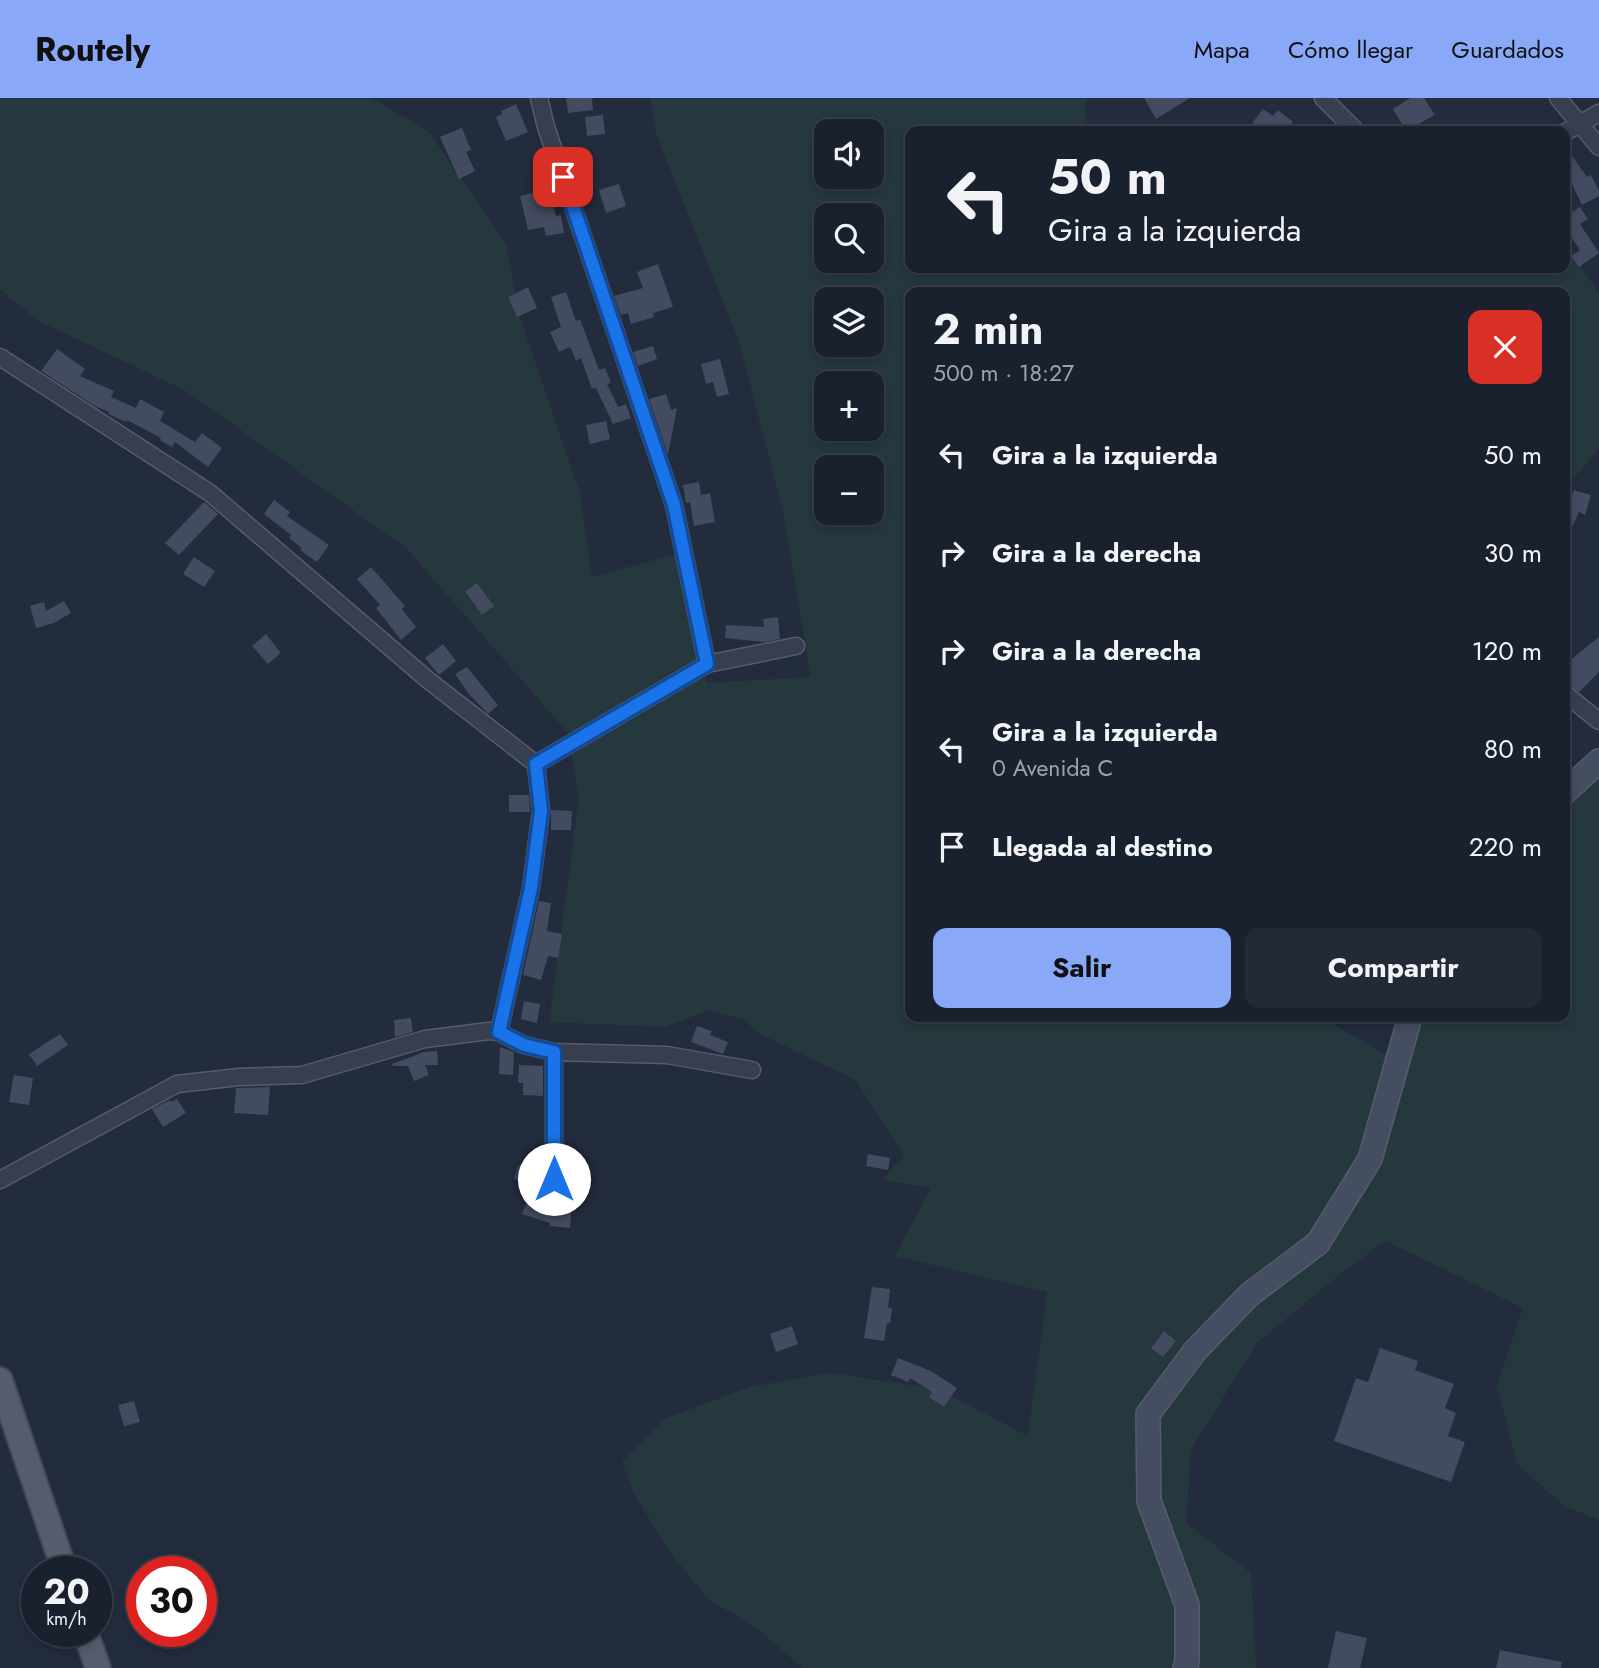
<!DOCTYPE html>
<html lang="es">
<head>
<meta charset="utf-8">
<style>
	:root { --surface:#1a212e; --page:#232936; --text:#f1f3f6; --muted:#9fa3aa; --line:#383e4a; --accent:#89a8f7 }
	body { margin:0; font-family:Jost,sans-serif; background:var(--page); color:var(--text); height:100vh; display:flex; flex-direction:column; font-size:26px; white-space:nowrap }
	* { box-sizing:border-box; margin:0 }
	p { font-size:23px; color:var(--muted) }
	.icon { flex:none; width:38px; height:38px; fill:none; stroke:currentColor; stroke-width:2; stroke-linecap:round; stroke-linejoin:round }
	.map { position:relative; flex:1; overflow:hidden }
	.panel { position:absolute; left:905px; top:189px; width:665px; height:735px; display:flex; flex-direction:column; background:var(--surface); border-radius:14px; box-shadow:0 4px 10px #0003,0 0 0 2px var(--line) }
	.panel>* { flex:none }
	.banner { position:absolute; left:905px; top:28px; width:665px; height:147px; border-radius:14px; box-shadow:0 4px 10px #0003,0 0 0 2px var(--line); background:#1a212e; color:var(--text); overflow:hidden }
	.controls { position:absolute; left:814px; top:21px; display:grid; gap:14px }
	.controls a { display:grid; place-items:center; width:70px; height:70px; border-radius:14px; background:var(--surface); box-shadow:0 4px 10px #0003,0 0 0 2px var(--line); font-size:35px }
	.speed { position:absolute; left:21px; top:1458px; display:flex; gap:14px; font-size:35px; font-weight:700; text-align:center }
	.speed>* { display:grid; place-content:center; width:91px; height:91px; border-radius:50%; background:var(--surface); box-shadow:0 4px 10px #0003,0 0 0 2px var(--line); line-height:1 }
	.speed small { font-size:18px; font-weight:400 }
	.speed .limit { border:10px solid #d22; background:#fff; color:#111 }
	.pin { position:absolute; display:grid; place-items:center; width:60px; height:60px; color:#fff; margin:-30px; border-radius:14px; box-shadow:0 4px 10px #0006 }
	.me { position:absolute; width:77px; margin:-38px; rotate:0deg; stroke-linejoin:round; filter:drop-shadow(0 0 5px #0008) }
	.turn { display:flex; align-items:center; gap:24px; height:147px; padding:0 28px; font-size:32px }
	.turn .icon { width:91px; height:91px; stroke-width:2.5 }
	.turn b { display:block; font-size:49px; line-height:60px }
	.round { display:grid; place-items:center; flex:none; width:74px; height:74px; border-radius:14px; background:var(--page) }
	.summary { display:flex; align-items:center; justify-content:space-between; height:119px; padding:0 28px }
	h1 { font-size:42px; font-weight:700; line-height:52px }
	.cta { display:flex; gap:14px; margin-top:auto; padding:14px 28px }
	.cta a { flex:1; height:80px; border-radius:14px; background:var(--accent); color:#111; font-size:28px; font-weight:700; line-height:80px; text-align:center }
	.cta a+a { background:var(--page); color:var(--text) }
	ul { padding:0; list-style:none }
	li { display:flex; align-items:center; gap:21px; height:98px; padding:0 28px }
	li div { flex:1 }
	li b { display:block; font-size:26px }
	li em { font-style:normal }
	header { display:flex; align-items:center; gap:42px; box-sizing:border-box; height:98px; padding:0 35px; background:var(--accent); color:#111 }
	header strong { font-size:33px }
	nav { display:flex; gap:38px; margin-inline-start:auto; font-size:24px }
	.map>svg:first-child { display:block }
	.green { fill:#25383e; fill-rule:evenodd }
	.building { fill:#424b5f }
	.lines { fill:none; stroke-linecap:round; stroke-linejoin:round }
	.street-casing { stroke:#555c6b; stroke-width:19 }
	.secondary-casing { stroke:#555c6b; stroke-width:26 }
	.primary-casing { stroke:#404756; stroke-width:28 }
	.street { stroke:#373e4d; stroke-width:16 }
	.secondary { stroke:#454d60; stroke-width:23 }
	.primary { stroke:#555d6d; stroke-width:24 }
	.route-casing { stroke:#114b97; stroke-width:18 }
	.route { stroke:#1a73e8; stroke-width:12 }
</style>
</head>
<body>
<header>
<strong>Routely</strong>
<nav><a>Mapa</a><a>Cómo llegar</a><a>Guardados</a></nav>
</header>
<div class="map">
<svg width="1599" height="1570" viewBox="0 0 1599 1570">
	<rect width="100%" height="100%" fill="#232c3d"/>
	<path class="green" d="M0,0H372L429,34L506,146L519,217L580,395L592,479L688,453L706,585L811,579L783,413L739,243L657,38L650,0H1088L1084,11L1089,33H910V170H1564L1565,148L1599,195V351L1565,390L1564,194H910V919H1321L1394,962L1417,919H1564L1565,703L1599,671V1422L1566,1409L1517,1366L1497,1288L1523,1210L1386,1143L1345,1172L1256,1246L1191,1352L1186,1425L1251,1475L1256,1570H802L756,1529L708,1501L672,1457L634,1396L622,1364L666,1320L750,1289L830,1275L938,1291L1028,1338L1047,1194L895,1158L931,1090L882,1082L904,1058L856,982L758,935L744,922L710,912L665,929L549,924L579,701L568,635L406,450L186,293L39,223L0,192ZM826,33H872V79H826ZM826,117H872V163H826ZM826,201H872V247H826ZM826,285H872V331H826ZM826,369H872V415H826Z"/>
	<path class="building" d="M566,0H592L593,12L568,15Z
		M1144,0H1190L1156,21Z
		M1410,0H1424L1435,17L1406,33L1393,11Z
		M516,6L528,34L506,43L496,19L502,16L501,13Z
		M1263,11L1273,18L1278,12L1293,24L1286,33H1263L1252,25Z
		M603,17L605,36L587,38L585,19Z
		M462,30L471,52L466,54L475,73L459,81L440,39Z
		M1564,47L1587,79L1591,77L1599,93V98L1582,107L1569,80L1564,83Z
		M619,86L626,108L606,115L599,92Z
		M549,91L556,118L561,117L564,135L546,138L544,129L528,132L520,98Z
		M1580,109L1588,121L1580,126L1599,155L1579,169L1571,158L1580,152L1564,128V119Z
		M658,166L673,209L653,215L654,219L631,226L628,215L621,217L614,198L643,190L637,174Z
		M528,189L537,210L517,219L508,199Z
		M566,194L576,223L580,221L599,272L605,270L611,285L607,286L618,309L626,306L631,320L613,326L596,290L592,291L581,260L576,263L570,249L559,254L550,234L561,229L551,199Z
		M653,248L657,261L638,268L633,254Z
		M57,251L85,271L80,278L114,293L111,299L136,310L140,301L164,314L160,323L195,344L202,335L222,350L208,369L175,344L172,349L160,342L161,340L127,322L126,324L108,316L109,314L95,308L41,273Z
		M720,261L729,296L717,299L713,284L706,286L701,266Z
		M666,296L671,312L677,310L668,357L649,301Z
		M606,323L610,341L590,346L586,327Z
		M699,384L701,397L710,395L715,424L694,428L690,404L686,405L683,387Z
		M1574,392L1591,397L1585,417L1579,414L1564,447V414Z
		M274,402L290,414L287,418L329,447L317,464L300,452L302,450L289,440L291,437L264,416Z
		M204,404L218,416L179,457L165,445Z
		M194,459L215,473L204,489L183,476Z
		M371,469L405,508L402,511L416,529L401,542L376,510L380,507L357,481Z
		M477,485L494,508L482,517L465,493Z
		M64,503L71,515L54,525L36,530L30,508L44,504L46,513Z
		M778,519L780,541L765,544L725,540L726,527L764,529L763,521Z
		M266,536L281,555L268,566L252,548Z
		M1599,539V574L1579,594L1564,585V567Z
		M443,546L456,563L439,577L425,560Z
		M467,569L498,607L488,616L468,595L455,576Z
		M509,697H529L530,714H509Z
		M551,712L572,713L571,732H551Z
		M539,803L551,805L547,833L562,836L558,860L548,858L541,882L523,877Z
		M524,903L540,906L537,925L521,921Z
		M411,920L413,934L395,939L394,922Z
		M697,928L712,933L710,937L728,944L723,956L691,944Z
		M60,936L68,947L37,968L29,956Z
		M500,949L514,954L513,977L499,976Z
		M437,953L438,967H425L429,977L414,983L408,968H393L392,966L424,954Z
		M519,967L543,968V998L523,997V985H518Z
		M14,977L33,980L29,1007L9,1004Z
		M270,989L268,1017L234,1015L236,990Z
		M177,1001L186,1015L163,1029L152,1011L170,1002L171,1004Z
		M868,1056L890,1060L888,1072L866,1068Z
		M518,1067L542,1075L536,1092L521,1087L522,1083L514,1081Z
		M528,1100L549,1107L572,1109L570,1130L550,1128V1125L522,1116Z
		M872,1189L890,1191L888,1210H892L890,1225H887L884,1243L864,1240Z
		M792,1228L798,1246L776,1254L770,1236Z
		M1164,1233L1176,1243L1163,1259L1151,1250Z
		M1380,1250L1418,1263L1415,1272L1454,1286L1445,1310L1456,1315L1448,1338L1465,1344L1451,1384L1334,1343L1356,1280L1368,1284Z
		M898,1260L931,1273L957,1290L944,1309L929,1299L932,1294L910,1280L908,1284L891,1277Z
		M134,1303L140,1324L124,1328L118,1307Z
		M1336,1533L1367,1540L1360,1570H1328Z
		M1500,1552L1562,1564L1561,1570H1496Z"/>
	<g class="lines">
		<g class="street-casing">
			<path id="street" d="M539,0L546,29L674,407L707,566
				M1323,0L1356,33
				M1558,0L1599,49
				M1564,35L1599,15
				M0,259L210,395L428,582L536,666L541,713L531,790L499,934
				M1564,595L1599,623
				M536,666L707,566L796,548
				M554,1081V954
				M0,1082L177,986L239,979L302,977L425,941L489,933L499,934L524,947L554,954L667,957L752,972"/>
		</g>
		<g class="secondary-casing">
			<path id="secondary" d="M1564,695L1599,663
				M1185,1570L1187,1564V1507L1149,1403L1148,1316L1195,1253L1249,1197L1318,1145L1370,1061L1410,919"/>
		</g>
		<g class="primary-casing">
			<path id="primary" d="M0,1282L65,1474
				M85,1533L98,1570"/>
		</g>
		<use href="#street" class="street"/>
		<use href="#secondary" class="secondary"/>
		<use href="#primary" class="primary"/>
	</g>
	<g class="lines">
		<g class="route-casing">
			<path id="route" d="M554,1081V954L524,947L499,934L531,790L541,713L536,666L707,566L674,407L563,79"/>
		</g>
		<use href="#route" class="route"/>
	</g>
</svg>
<div class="controls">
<a><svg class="icon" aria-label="sound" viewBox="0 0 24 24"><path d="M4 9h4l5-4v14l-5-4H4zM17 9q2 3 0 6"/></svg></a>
<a><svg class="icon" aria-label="search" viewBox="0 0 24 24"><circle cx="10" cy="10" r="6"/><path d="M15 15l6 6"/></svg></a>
<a><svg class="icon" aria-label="layers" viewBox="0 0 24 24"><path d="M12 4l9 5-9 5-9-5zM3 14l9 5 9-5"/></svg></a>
<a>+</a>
<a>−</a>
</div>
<div class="speed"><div>20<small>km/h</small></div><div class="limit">30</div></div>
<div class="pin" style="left:563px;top:79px;background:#d93025"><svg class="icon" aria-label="arrive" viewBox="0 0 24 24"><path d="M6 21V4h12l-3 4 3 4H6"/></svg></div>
<svg class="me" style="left:554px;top:1081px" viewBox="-20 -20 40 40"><circle r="19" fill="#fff"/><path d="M0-13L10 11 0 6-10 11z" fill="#1a73e8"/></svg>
<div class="banner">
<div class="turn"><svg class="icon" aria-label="left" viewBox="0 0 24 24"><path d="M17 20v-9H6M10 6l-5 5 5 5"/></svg><div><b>50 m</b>Gira a la izquierda</div></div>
</div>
<section class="panel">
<div class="summary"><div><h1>2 min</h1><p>500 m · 18:27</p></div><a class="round" style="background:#d93025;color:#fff"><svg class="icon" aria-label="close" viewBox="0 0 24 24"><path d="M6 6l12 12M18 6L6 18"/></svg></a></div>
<ul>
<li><svg class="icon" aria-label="left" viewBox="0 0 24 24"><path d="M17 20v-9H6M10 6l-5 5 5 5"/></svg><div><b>Gira a la izquierda</b></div><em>50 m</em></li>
<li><svg class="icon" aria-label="right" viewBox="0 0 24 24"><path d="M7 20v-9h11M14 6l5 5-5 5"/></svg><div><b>Gira a la derecha</b></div><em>30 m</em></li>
<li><svg class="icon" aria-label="right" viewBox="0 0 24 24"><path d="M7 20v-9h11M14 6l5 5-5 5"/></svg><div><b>Gira a la derecha</b></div><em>120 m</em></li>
<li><svg class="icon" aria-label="left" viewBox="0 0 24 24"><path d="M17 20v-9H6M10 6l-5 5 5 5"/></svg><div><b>Gira a la izquierda</b><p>0 Avenida C</p></div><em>80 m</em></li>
<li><svg class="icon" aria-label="arrive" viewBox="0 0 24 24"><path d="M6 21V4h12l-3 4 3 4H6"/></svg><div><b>Llegada al destino</b></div><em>220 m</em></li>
</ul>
<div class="cta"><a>Salir</a><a>Compartir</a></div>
</section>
</div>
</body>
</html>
